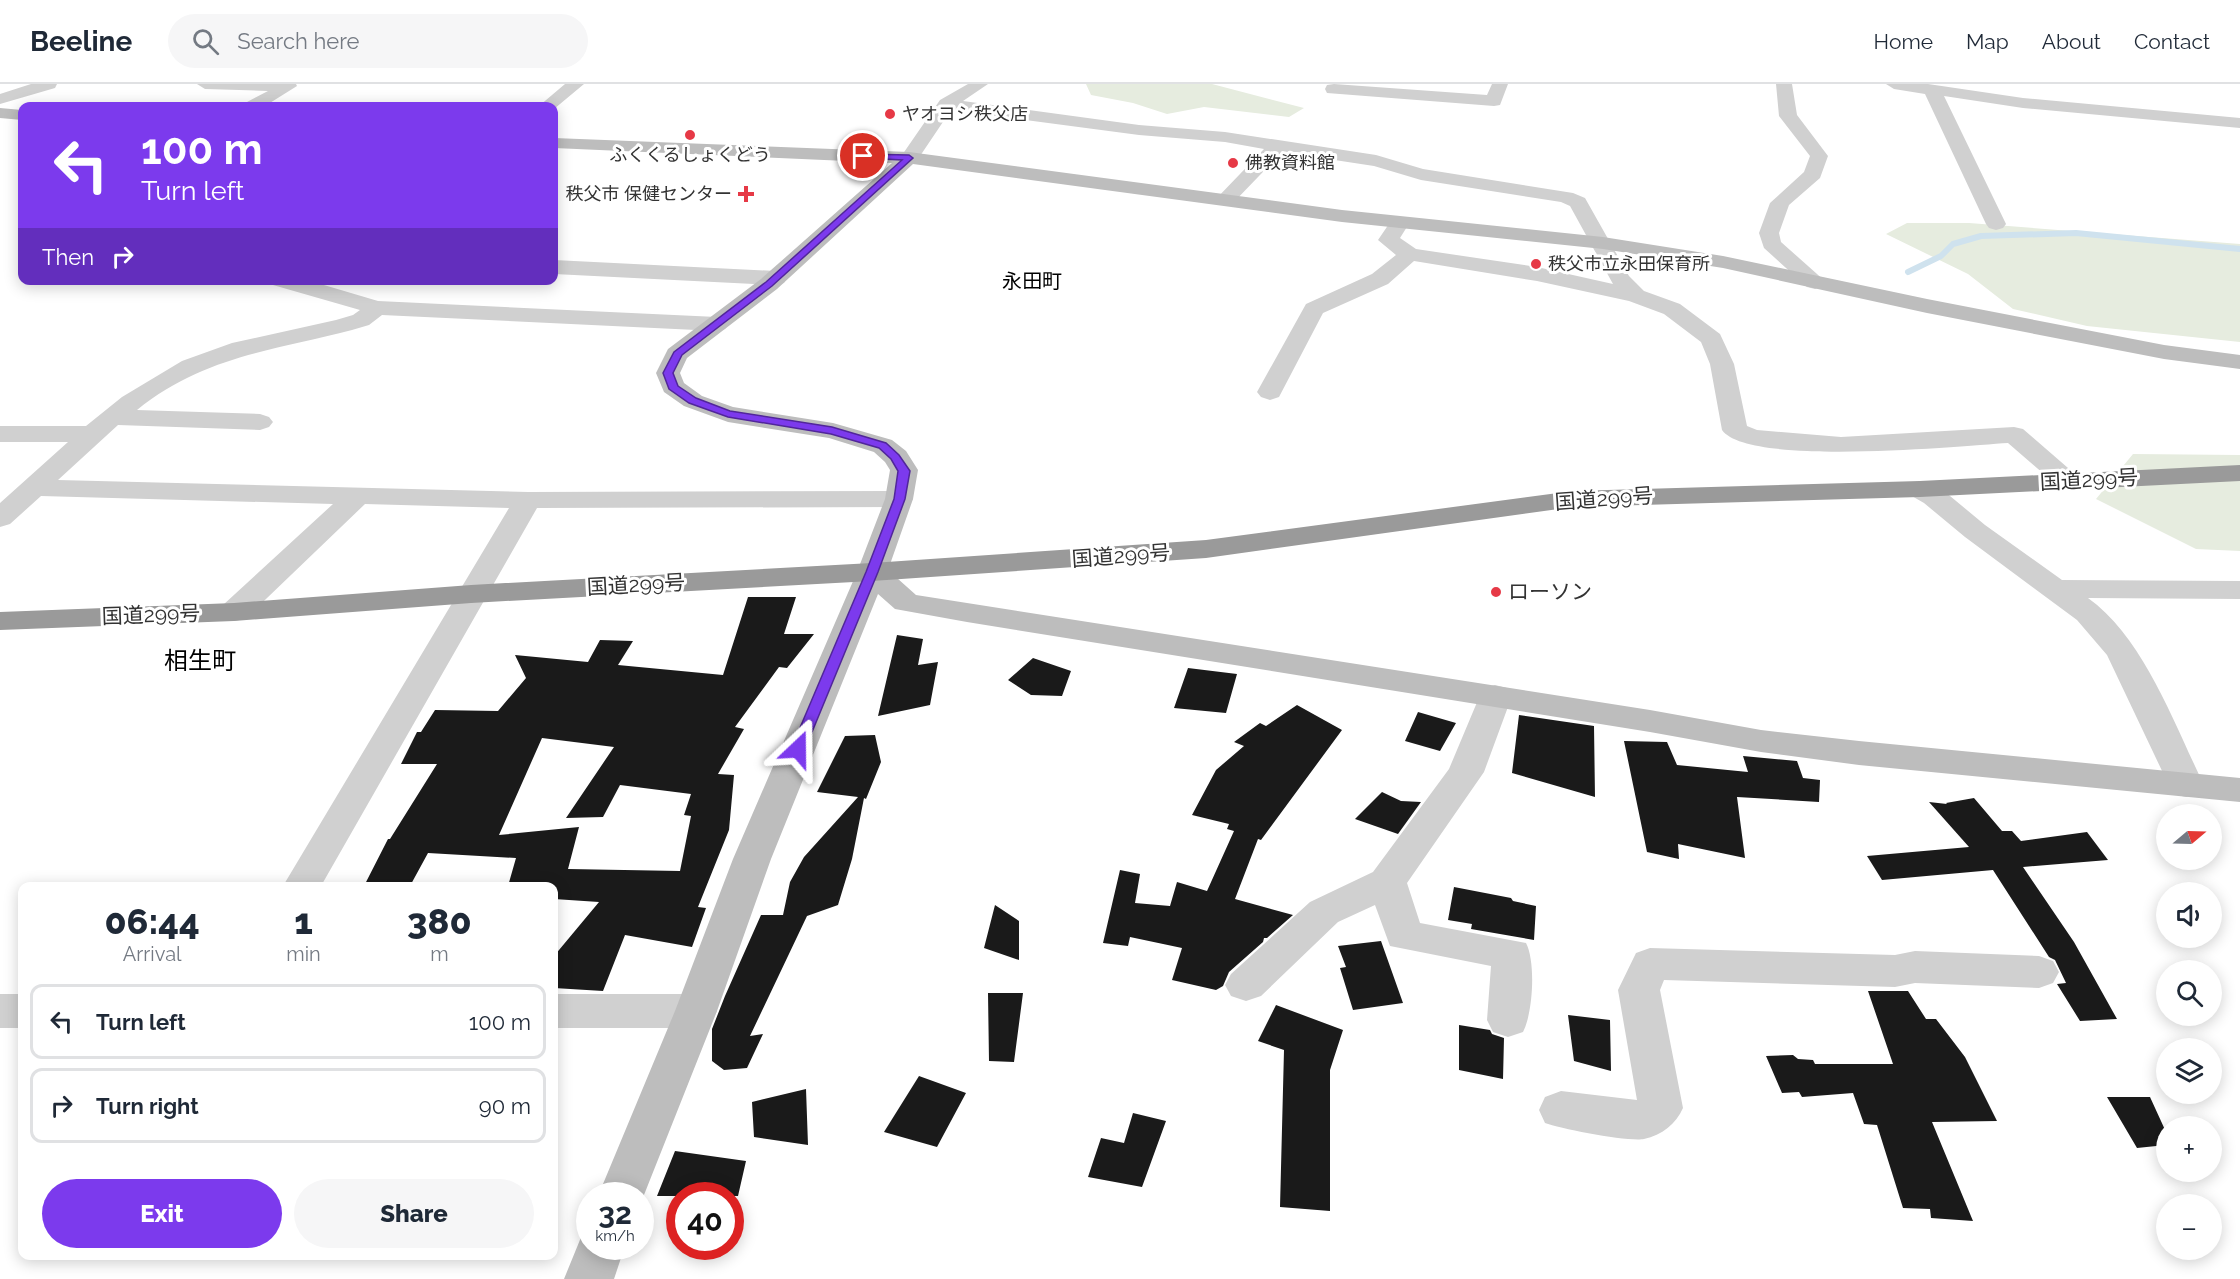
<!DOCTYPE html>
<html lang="en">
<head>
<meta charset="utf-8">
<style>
	:root { --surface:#fff; --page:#f6f6f7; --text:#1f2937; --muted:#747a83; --line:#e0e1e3; --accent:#7c3aed }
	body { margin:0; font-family:Raleway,"Noto Sans JP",sans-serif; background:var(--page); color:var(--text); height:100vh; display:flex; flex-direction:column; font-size:22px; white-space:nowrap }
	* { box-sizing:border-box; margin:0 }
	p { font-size:20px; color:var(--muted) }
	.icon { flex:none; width:33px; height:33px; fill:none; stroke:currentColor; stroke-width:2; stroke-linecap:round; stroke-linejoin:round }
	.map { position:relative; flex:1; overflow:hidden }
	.drawer { position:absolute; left:18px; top:798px; width:540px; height:378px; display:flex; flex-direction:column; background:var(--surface); border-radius:12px; box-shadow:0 3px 15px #0003 }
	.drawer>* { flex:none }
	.banner { position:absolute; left:18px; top:18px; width:540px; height:183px; border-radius:12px; box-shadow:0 3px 15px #0003; background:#7c3aed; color:#fff; overflow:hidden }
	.needle { width:39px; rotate:71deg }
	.tools { position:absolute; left:2156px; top:720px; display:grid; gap:12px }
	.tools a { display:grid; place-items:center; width:66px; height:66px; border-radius:50%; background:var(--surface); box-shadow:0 3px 15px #0003; font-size:30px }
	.speed { position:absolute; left:576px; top:1098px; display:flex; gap:12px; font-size:30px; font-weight:700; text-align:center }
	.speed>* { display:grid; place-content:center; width:78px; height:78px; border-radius:50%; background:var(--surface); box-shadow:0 3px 15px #0003; line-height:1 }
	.speed small { font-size:15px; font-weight:400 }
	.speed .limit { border:9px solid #d22; background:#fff; color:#111 }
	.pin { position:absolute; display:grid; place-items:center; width:51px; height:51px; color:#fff; margin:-26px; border:3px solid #fff; border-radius:50%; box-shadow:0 2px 6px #0007 }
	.me { position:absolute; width:66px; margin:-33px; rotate:23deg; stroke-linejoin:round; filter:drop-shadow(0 0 4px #0008) }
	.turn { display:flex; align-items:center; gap:21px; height:126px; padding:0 24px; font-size:27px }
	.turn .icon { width:78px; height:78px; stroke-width:2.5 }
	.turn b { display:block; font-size:42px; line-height:51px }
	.then { display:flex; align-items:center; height:57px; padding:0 24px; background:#0003; gap:12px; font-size:22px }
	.eta { display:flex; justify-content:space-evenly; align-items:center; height:102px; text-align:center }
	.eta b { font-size:36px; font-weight:800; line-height:42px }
	.primary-button { display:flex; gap:12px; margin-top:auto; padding:12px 24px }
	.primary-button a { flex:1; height:69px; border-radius:36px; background:var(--accent); color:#fff; font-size:24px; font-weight:800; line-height:69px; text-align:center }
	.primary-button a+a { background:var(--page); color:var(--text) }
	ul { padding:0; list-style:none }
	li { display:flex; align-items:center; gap:18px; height:75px; margin:0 12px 9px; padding:0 12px; border:3px solid var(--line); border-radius:12px }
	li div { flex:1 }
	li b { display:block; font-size:22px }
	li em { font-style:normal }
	header { display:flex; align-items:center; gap:36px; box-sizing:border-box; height:84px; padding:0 30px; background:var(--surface); border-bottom:2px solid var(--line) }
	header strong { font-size:28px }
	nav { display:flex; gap:33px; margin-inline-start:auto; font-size:21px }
	.search { width:420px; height:54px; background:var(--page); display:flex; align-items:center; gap:15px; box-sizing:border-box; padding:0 21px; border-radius:33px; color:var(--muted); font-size:22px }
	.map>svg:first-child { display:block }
	.green { fill:#e6ecdf }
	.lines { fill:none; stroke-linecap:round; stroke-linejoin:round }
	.stream { stroke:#cfe2ee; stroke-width:6 }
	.building { fill:#1a1a1a; fill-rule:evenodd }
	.street { fill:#d0d0d0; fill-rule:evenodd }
	.secondary { fill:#bdbdbd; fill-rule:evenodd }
	.highway { fill:#9a9a9a; fill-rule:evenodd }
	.route { fill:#7c3aed; stroke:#51269a; stroke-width:1.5 }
	.poi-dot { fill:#e63946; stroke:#fff; stroke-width:2 }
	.labels { text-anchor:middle; stroke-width:6; stroke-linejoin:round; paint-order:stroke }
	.far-poi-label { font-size:18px; fill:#333; stroke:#fff; text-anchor:start }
	.far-quarter-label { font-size:20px; fill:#000; stroke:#fff }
	.street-label { font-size:21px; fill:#333; stroke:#fff }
	.poi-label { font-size:21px; fill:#333; stroke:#fff; text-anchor:start }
	.quarter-label { font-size:24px; fill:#000; stroke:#fff }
</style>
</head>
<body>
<header>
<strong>Beeline</strong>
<div class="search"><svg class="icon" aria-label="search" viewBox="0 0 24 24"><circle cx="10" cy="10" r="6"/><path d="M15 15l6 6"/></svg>Search here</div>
<nav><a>Home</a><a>Map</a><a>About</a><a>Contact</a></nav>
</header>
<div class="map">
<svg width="2240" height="1195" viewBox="0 0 2240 1195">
	<rect width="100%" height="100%" fill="#fff"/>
	<path class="green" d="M1086,0H1212L1304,24L1289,33L1204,23L1167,30L1133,19L1091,11Z
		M1907,139H1969L2240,160V258L2087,242L2013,225L1968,190L1886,150Z
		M2133,370L2240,371V467L2196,465L2096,415Z"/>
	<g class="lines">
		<path class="stream" d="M1908,188L1941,172L1953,160L1981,152L2076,149L2240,165"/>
	</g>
	<path class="building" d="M748,513H796L784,550H814L787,584L779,583L735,643L744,645L718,690L734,691L729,746L698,823L706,824L692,863L625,851L603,907L554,904V872L599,818L554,815V802H508L516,774L428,769L410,802H364L388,755H390L437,680H401L417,648H421L435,626L498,627L526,594L515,571L588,578L600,556L633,557L618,581L723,591ZM542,654L614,663L566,734L603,733L620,701L691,710L684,731L691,732L680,787L568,785L579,743L499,751Z
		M897,551L923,555L918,581L938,578L930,621L878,632Z
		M1033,574L1071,587L1062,612L1031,611L1008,596Z
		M1188,584L1237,590L1226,629L1174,624Z
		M1297,621L1342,646L1261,756L1258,755L1235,815L1293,831L1267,854H1264L1263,858L1229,888L1223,902L1216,906L1172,896L1182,864L1130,853L1128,862L1103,859L1120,786L1140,790L1135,819L1170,822L1177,798L1207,807L1234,747L1227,745L1229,740L1192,731L1216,686L1244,662L1234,658L1260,639L1266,642Z
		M1418,628L1456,639L1440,667L1405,657Z
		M1519,631L1594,642L1595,713L1512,689Z
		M875,651L881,678L866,715L864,714L852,775L838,821L807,832L750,952L763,950L747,984L724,986L712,977V945L725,912L761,831H783L790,798L804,773L858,713L817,708L845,652Z
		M1624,657L1667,658L1677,681L1748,688L1743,672L1797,677L1803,694L1820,696L1819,718L1737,713L1745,774L1678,760L1679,775L1647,768Z
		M1382,708L1401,717L1421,718L1398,750L1355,735Z
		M1974,714L2002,747H2012L2021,757L2087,748L2108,776L2023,783L2074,858L2117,935L2080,937L2057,900L2066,899L2055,876L2049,873L1993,786L1882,796L1867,772L1969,763L1929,718L1947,720L1946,719Z
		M1454,803L1511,814L1513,817L1536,822L1534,856L1471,845L1472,840L1448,836Z
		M995,821L1019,837V876L984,864Z
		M1381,857L1403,919L1353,926L1340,884L1346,883L1338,862Z
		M1868,907H1908L1926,935H1936L1965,973L1997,1037L1932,1038L1973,1137L1931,1134L1930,1125L1903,1124L1877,1041L1864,1040L1853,1009L1802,1013L1799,1008L1782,1009L1766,972L1793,971L1798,975L1813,976L1815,980H1893Z
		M988,909H1023L1014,978L989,977Z
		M1276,921L1343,946L1330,986V1127L1280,1123L1284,966L1258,957Z
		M1568,931L1610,936L1611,987L1574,977Z
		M1459,941L1490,946L1492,950L1504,954L1503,995L1459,986Z
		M919,992L966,1009L937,1063L884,1048Z
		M806,1005L808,1061L754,1053L752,1018Z
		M2107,1013H2150L2166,1048V1061L2137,1064Z
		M1133,1029L1166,1037L1142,1103L1088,1093L1101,1054L1124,1059Z
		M675,1067L746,1077L738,1112H657Z"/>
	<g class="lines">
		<path class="street" d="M31,0H57L55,4L0,20V10Z
			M197,0H296L297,2L265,22H245L247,18L268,7L205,5Z
			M565,0H584L554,25V22H539Z
			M968,0H988L963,17L1139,41L1225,48L1376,71L1423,85L1573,109L1585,114L1629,192L1644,207L1680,220L1720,250L1734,280L1747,342L1757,346L1841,353L2014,343L2023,345L2083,397L2079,403L2069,405L2059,403L2008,359C1960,362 1748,383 1722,346L1710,280L1701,258L1664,230L1629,217L1537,197L1414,177L1388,200L1323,229L1279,313L1270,316L1261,313L1257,308L1306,220L1372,190L1396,171L1378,156L1393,134H1407L1410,138L1400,154L1416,165L1537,183L1613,200L1570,122L1561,118L1421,96L1374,82L1282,68L1232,120H1218L1215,116L1264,65L1225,58L1139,51L951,26L916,78H902L900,74L940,16Z
			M1334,0L1487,11L1492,0H1508L1500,21L1494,22L1327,9L1325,5L1327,1Z
			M1776,0H1792L1797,31L1828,72L1820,94L1789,121L1779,149L1781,158L1826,198L1823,203L1815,205L1807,203L1764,164L1759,149L1770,119L1804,88L1810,72L1779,32Z
			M1886,0H1928L2023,14L2240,34V44L2023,24L1944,12L2006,140L2003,144L1996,146L1989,144L1986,140L1925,10L1894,5Z
			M554,176L776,187L784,189L787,194L784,199L776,201L554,190Z
			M270,196H307L378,217L717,233L725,235L729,240L725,245L717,247L382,231L369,241L352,246C272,267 204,272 137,326L260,330L269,333L273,338L269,343L260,346L118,341L58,396L528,408L899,407L909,409L913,415L909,421L899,423L537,424L321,802H283L509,424L365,420L245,535L234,537L223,535L218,528L223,521L333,420L41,412L10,440L0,443V419L68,358H0V342H86L122,313L182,277L232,259L336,236L353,231L360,226L273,201Z
			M1920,397L1944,407L1985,441L2062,496L2240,497V515L2088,514C2144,554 2174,640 2204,701L2199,710L2186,713L2173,710L2107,571L2077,536L1965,453L1924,419L1910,411L1906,405L1910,399Z
			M1495,601L1507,604L1512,612L1484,688L1407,799L1420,839L1526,859C1536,878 1533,929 1523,948L1508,953L1493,948L1487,936L1491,882L1390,862L1375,821L1338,838L1261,912L1246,917L1231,912L1225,901L1231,890L1310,818L1373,788L1449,685L1483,604Z
			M1650,864L1895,871L1915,867L2039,872L2053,877L2059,888L2053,899L2039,904L1915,899L1895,903L1664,896L1660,906L1683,1024C1676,1040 1662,1051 1644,1055C1629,1058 1561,1045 1545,1039L1539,1026L1545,1013L1561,1007L1637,1016L1618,906L1636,869Z
			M0,910H22V944H0Z
			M554,910H696L711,915L717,927L711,939L696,944H554Z"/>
		<path class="secondary" d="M0,24L22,26V36L0,34Z
			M554,54L909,68L1342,126L1603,153L1723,172L1927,215L2164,261L2240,271V285L2164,275L1927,229L1723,184L1603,165L1342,138L913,80L777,205L687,274L680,289L684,299L702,312L733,323L833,339L892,356L906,367L918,386L913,415L888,486L916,511L1650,626L1761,646L1859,657L2240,694V718L1859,681L1761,668L1650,648L967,538L895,525L878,510L771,775L717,927L640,1121V1112H598L675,927L733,775L857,488L885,415L890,386L885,378L874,368L829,354L728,338L684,322L664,308L656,289L668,265L761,195L892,79L554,64Z
			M590,1144V1162H625L614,1195H564L584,1146Z"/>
		<path class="highway" d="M2240,381V397L1920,413L1573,423L1206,474L872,497L471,519L234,537L0,546V528L234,519L471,501L872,479L1206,456L1573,407L1920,397Z"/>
	</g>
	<path class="route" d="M860,70L909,71L913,74L772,202L682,271L673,289L678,302L696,314L730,327L832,343L886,359L899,371L910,387L905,415L878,488L805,665L798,670L791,665L866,488L894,415L898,387L891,375L879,364L831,350L728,333L689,319L669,305L663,289L674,268L766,198L902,76L863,74L860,73Z"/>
	<g class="poi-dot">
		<circle cx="890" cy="30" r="6"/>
		<circle cx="690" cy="51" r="6"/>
		<circle cx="1233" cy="79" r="6"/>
		<path d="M743 101h6v6h6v6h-6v6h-6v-6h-6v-6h6z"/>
		<circle cx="1536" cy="180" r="6"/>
		<circle cx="1496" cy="508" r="6"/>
	</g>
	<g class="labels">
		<g class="far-poi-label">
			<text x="902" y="36">ヤオヨシ秩父店</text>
			<text x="690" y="77" text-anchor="middle">ふくくるしょくどう</text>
			<text x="1245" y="85">佛教資料館</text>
			<text x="732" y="116" text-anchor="end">秩父市 保健センター</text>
			<text x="1548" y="186">秩父市立永田保育所</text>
		</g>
		<g class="far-quarter-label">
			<text x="1032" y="204">永田町</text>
		</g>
		<g class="street-label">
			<text transform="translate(2089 396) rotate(-3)" y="7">国道299号</text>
			<text transform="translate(1604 415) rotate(-4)" y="7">国道299号</text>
			<text transform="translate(1121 472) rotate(-4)" y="7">国道299号</text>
			<text transform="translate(636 501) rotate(-3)" y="7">国道299号</text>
			<text transform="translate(151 531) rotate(-2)" y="7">国道299号</text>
		</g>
		<g class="poi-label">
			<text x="1508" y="515">ローソン</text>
		</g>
		<g class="quarter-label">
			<text x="200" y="585">相生町</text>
		</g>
	</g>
</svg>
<div class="tools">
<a><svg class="needle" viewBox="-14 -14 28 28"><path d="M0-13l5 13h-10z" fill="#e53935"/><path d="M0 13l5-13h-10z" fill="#747a83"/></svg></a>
<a><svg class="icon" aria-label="sound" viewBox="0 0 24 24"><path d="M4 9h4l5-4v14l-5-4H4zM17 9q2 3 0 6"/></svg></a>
<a><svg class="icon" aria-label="search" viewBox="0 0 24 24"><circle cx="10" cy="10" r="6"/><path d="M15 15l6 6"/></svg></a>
<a><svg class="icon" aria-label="layers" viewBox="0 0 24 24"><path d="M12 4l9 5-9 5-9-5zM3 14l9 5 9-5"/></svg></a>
<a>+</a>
<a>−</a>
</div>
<div class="speed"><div>32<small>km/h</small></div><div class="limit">40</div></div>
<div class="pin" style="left:863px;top:72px;background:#d93025"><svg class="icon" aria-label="arrive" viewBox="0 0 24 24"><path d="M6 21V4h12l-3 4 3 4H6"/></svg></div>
<svg class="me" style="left:798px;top:665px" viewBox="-20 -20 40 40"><path d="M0-17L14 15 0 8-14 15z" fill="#7c3aed" stroke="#fff" stroke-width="4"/></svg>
<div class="banner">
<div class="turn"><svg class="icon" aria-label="left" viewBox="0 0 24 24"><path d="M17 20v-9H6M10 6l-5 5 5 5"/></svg><div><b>100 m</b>Turn left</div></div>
<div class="then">Then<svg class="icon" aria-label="right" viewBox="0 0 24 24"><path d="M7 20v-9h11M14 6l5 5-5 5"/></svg></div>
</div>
<section class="drawer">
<div class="eta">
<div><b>06:44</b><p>Arrival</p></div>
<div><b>1</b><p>min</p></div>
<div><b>380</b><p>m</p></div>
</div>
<ul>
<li><svg class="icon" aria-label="left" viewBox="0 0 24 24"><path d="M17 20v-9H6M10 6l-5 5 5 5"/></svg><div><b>Turn left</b></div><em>100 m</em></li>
<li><svg class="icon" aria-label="right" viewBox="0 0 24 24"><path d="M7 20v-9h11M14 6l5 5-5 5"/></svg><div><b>Turn right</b></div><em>90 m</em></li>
</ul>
<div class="primary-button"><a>Exit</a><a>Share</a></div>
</section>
</div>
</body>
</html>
